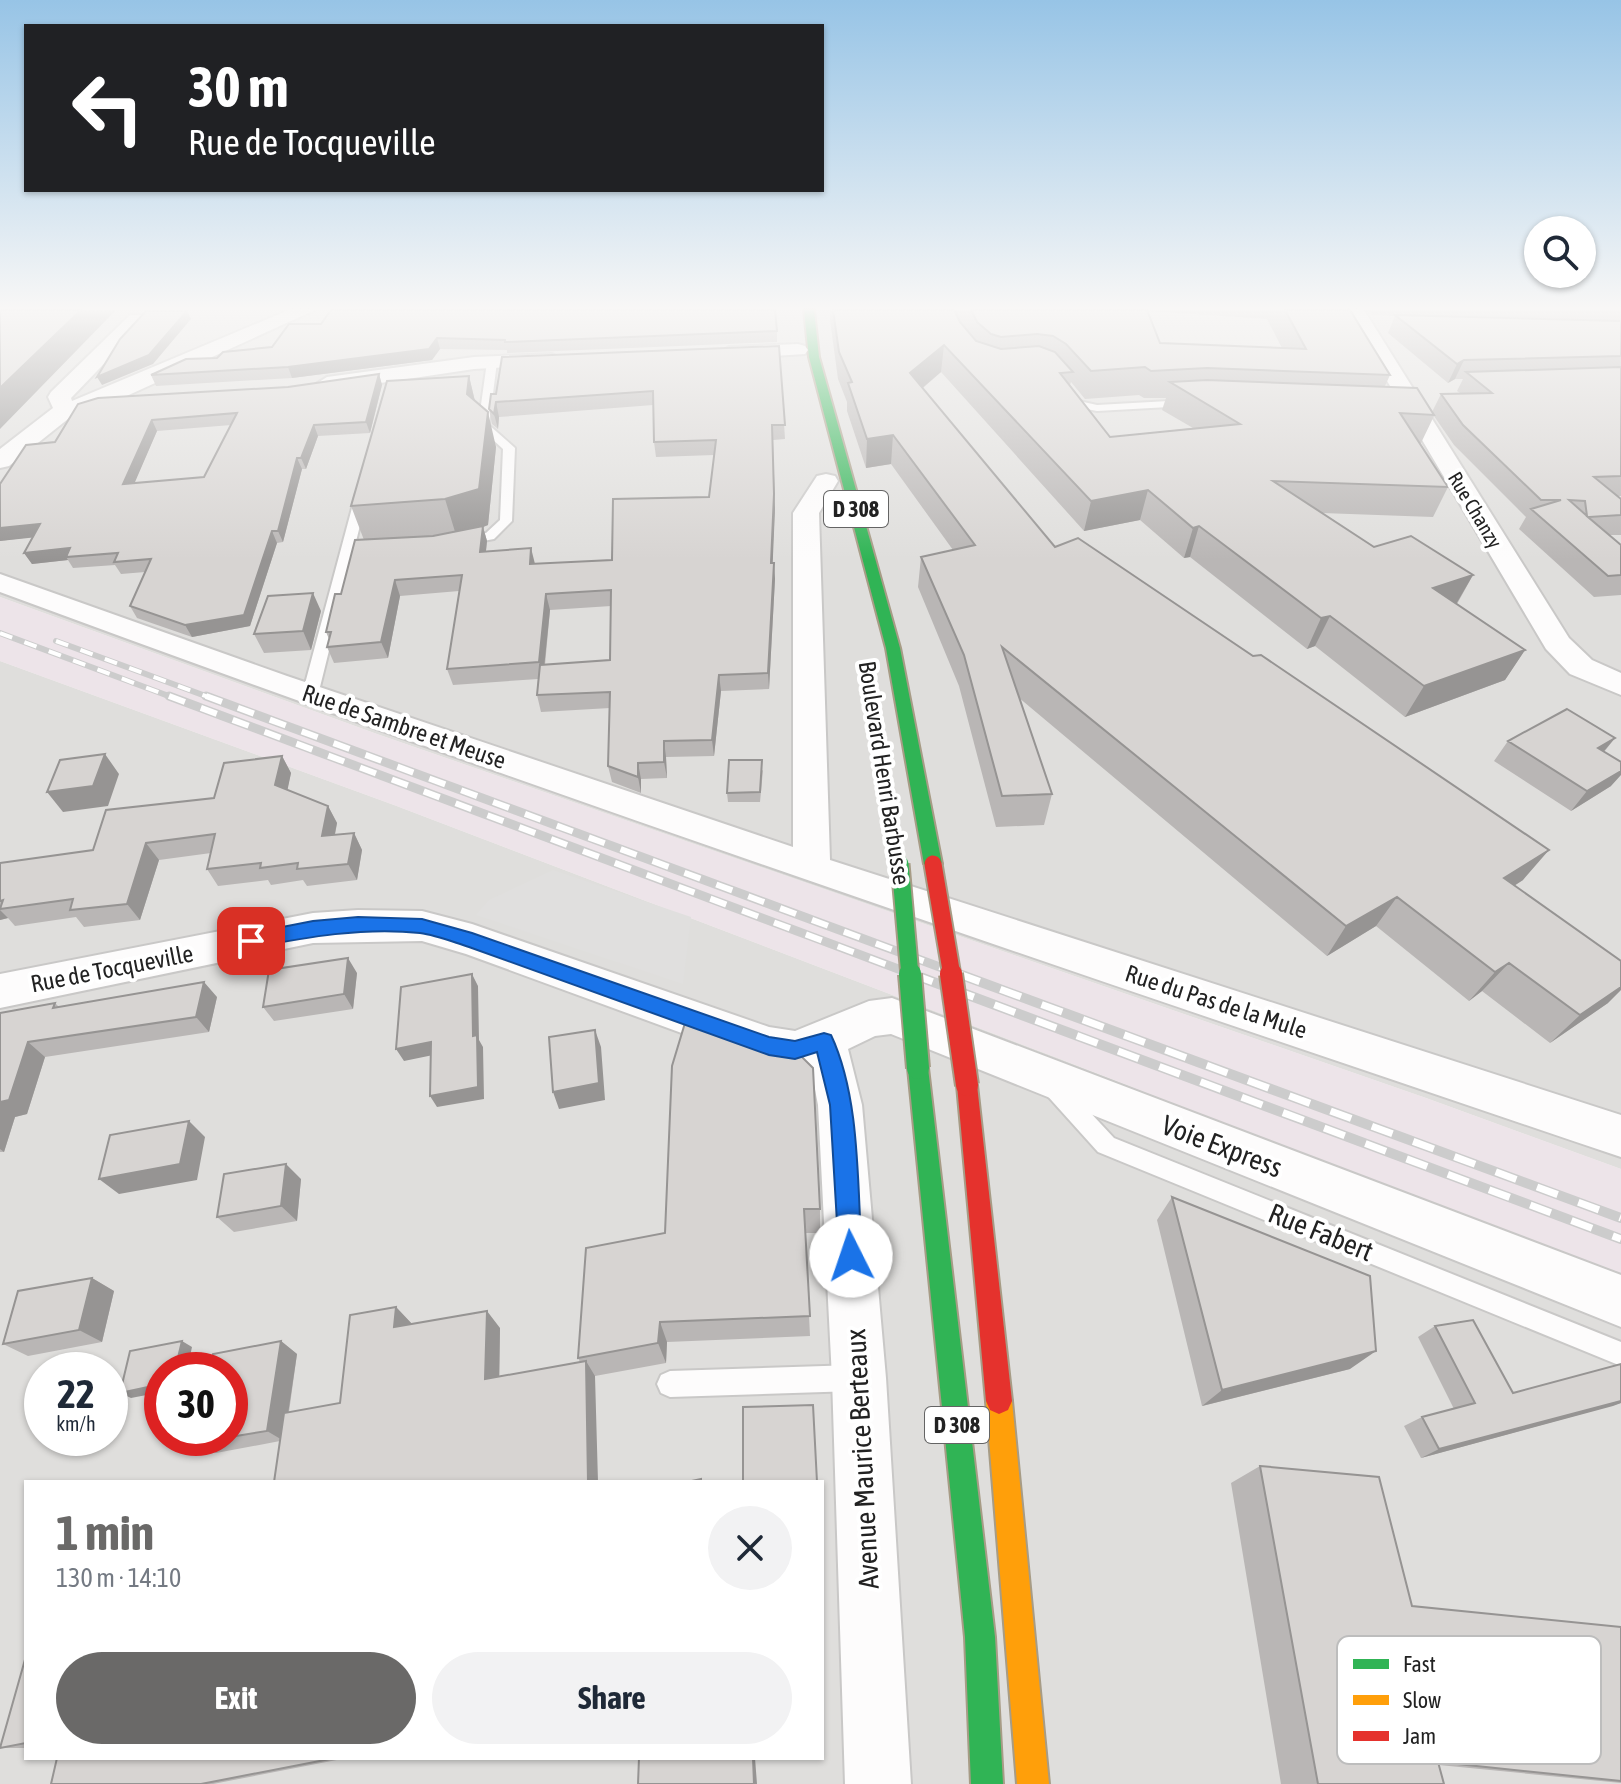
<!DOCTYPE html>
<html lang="en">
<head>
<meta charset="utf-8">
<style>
	:root { --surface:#fff; --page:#f2f2f3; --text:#1f2937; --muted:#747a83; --accent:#6a6968 }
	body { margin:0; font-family:"Asap Condensed",sans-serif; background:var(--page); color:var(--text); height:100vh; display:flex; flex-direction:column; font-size:30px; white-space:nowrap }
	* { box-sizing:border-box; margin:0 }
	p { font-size:26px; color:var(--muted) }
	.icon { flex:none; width:44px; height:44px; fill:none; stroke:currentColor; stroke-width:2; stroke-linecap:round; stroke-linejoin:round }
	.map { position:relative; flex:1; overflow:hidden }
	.sheet { position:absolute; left:24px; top:1480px; width:800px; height:280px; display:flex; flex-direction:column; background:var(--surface); border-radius:0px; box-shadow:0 2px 6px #0004 }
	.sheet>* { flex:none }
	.banner { position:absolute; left:24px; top:24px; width:800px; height:168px; border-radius:0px; box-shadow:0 2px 6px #0004; background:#202124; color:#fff; overflow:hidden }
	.fabs { position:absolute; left:1524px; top:216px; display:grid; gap:16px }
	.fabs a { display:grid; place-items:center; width:72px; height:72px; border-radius:50%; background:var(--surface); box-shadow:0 2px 6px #0004; font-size:40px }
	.speed { position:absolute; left:24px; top:1352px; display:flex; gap:16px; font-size:40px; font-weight:700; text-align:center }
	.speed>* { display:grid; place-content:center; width:104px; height:104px; border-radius:50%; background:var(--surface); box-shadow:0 2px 6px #0004; line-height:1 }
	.speed small { font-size:20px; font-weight:400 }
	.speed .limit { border:12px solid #d22; background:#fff; color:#111 }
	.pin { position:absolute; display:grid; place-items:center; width:68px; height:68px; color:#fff; margin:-34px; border-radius:16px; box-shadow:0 4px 12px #0006 }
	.me { position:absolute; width:88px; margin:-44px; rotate:356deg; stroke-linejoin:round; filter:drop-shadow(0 0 6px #0008) }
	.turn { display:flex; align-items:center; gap:28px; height:168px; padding:0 32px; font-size:36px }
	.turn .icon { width:104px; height:104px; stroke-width:2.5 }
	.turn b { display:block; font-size:56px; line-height:68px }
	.round { display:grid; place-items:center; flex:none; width:84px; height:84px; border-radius:42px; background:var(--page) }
	.overview { display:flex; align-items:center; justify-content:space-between; height:136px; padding:0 32px }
	h1 { font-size:48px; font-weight:700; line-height:60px; color:var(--accent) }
	.action { display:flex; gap:16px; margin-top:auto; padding:16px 32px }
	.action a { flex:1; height:92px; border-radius:48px; background:var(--accent); color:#fff; font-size:32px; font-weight:700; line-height:92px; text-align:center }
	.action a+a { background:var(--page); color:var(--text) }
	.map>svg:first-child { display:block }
	.residential { fill:#dfdedc; fill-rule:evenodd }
	.industrial { fill:#ede4e9 }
	.parking { fill:#e0dfde }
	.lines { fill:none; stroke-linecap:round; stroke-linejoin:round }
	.lane-casing { stroke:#c9c8c7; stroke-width:4 }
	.street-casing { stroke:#c9c8c7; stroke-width:4 }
	.fast-casing { stroke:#a79c86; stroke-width:4 }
	.slow-casing { stroke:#a79c86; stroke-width:4 }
	.jam-casing { stroke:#a79c86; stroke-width:4 }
	.lane { fill:#fdfcfc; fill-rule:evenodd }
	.street { fill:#fdfcfc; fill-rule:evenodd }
	.fast { fill:#30b455; fill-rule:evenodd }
	.slow { fill:#ff9f0a; fill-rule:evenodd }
	.jam { fill:#e5322d; fill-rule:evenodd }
	.rail-far2-casing { stroke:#ccc; stroke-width:6 }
	.rail-far1-casing { stroke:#ccc; stroke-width:9 }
	.rail-casing { stroke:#ccc; stroke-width:10 }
	.rail-far2 { stroke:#fff; stroke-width:4; stroke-dasharray:13; stroke-linecap:butt }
	.rail-far1 { stroke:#fff; stroke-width:6; stroke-dasharray:17; stroke-linecap:butt }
	.rail { stroke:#fff; stroke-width:7; stroke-dasharray:22; stroke-linecap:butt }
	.fast-bridge-far1-casing { stroke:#a79c86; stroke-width:21; stroke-linecap:butt }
	.fast-bridge-casing { stroke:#a79c86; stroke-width:26; stroke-linecap:butt }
	.jam-bridge-far1-casing { stroke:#a79c86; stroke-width:21; stroke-linecap:butt }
	.jam-bridge-casing { stroke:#a79c86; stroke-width:26; stroke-linecap:butt }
	.fast-bridge-far1 { stroke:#30b455; stroke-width:17 }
	.fast-bridge { stroke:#30b455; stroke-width:22 }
	.jam-bridge-far1 { stroke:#e5322d; stroke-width:17 }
	.jam-bridge { stroke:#e5322d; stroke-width:22 }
	.wall { fill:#b9b6b5; fill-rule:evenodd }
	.shaded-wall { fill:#969493 }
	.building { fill:#d7d4d2; stroke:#969493; stroke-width:2; fill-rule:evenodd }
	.route { fill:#1a73e8; stroke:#114b97; stroke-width:2 }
	.labels { text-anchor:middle; stroke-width:8; stroke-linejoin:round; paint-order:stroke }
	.far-street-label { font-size:20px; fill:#222; stroke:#fff }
	.shield { fill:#fff; stroke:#646464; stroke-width:2 }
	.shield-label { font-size:22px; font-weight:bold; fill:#222 }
	.street-label { font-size:24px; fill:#222; stroke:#fff }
	.near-street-label { font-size:28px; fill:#222; stroke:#fff }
	.key { fill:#fff; stroke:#bdbdbd; stroke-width:2 }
	.key-label { font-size:22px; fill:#222 }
</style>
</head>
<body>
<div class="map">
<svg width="1621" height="1784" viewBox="0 0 1621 1784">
	<rect width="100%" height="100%" fill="#f0eeeb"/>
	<path class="residential" d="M0,310H1621V1169L1426,1098L377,734L0,597Z
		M0,661L394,805L1055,1057L1621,1278V1784H0ZM42,1370H110V1438H42ZM162,1370H230V1438H162ZM26,1482H822V1758H26Z"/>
	<path class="industrial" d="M0,597L377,734L1426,1098L1621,1169V1278L1055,1057L394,805L0,661Z"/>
	<path class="parking" d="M553,870L691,917L683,984L476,915L489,900Z"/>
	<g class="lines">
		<g class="lane-casing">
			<path id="lane" d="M492,359L497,362L489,425L515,448L512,521L494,539L461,545L457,544V538L486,533L500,520L503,449L478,426L487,362Z
				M1070,393L1079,401L1097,405L1187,400L1192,403L1187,406L1097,411L1071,406L1065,396Z
				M362,489L368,493L318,695L310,700L302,695L356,493Z
				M1051,1076L1058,1078L1114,1138L1621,1342V1366L1098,1152L1044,1092L1041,1085L1044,1078Z
				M855,1365L864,1369L868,1378L864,1387L855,1391L670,1397L661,1393L657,1384L661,1375L670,1371Z"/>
		</g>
		<g class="street-casing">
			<path id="street" d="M289,310H315L109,404L73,415L9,466L0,468V449L53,408L48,397L51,392L130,315H144L147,319L71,398L72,401Z
				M1345,310H1364L1569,638L1592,660L1621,673V695L1570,674L1546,649Z
				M798,344L805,346L808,350L805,354L729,359L719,353L729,347Z
				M552,354L563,360L559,364L474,369L327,391L316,384L327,377L474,357Z
				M826,474L835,476L838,481L819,513L830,860L1621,1115V1157C1079,974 537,791 0,592V574L287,676L793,847V513L817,476Z
				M358,910L422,911L472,924L769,1027L795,1031L869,1001L892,998L1621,1275V1327L891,1034L875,1036L848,1049L862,1105L886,1378L911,1784H845L832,1378L818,1105L810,1064L795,1069L769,1065L466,954L422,941L313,943L0,1008V974L313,913Z"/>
		</g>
		<g class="fast-casing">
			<path id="fast" d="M804,310H814L819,357L900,648L942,864L933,871L924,864L886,648L809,357Z
				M918,1059L925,1062L928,1068L995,1637L1003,1784H971L965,1637L908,1068L911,1062Z"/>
		</g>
		<g class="slow-casing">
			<path id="slow" d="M999,1388L1008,1392L1012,1401L1049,1784H1017L986,1401L990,1392Z"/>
		</g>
		<g class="jam-casing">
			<path id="jam" d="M967,1076L974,1078L977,1085L1012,1401L1008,1410L999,1414L990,1410L986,1401L957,1085L960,1078Z"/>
		</g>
		<use href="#lane" class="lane"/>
		<use href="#street" class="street"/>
		<use href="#fast" class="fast"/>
		<use href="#slow" class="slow"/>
		<use href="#jam" class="jam"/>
		<g class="rail-far2-casing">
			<path id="rail-far2" d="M0,633L174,698
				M56,641L211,698"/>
		</g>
		<g class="rail-far1-casing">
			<path id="rail-far1" d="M169,696L917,976
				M206,696L964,976"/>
		</g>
		<g class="rail-casing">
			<path id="rail" d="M912,974L1621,1239
				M959,974L1621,1218"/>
		</g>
		<use href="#rail-far2" class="rail-far2"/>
		<use href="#rail-far1" class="rail-far1"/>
		<use href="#rail" class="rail"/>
		<g class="fast-bridge-far1-casing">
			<path id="fast-bridge-far1" d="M900,864L910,976"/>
		</g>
		<g class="fast-bridge-casing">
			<path id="fast-bridge" d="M910,974L918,1068"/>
		</g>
		<g class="jam-bridge-far1-casing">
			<path id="jam-bridge-far1" d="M933,864L952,976"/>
		</g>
		<g class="jam-bridge-casing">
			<path id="jam-bridge" d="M951,974L967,1085"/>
		</g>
		<use href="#fast-bridge-far1" class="fast-bridge-far1"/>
		<use href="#fast-bridge" class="fast-bridge"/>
		<use href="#jam-bridge-far1" class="jam-bridge-far1"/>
		<use href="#jam-bridge" class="jam-bridge"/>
	</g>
	<path class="wall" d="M830,310H1350L1390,375L1385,386L1432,412L1441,394L1460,393L1457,391L1463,379H1455L1448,383L1388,333L1395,316L1371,315L1368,310H1621V496H1617L1621,499V535H1609L1621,545V595L1594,597L1519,529L1526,517L1454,445L1434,416L1421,443H1419L1448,487L1433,517L1322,513L1374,547L1473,575L1457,604L1525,650L1505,680L1405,717L1315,646L1307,649L1190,557L1184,558L1140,520L1084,531L941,372L923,388L1055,547L1523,880L1514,886L1608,1003L1550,1043L1482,991L1469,1001L1376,926L1327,956L1018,697L1052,794L1044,825L996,827L959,686L918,587L921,557L953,550L891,464L866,468L847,411V402L838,379L830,320ZM1147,311L1267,319L1282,348L1160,343ZM1071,382L1085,399L1139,395L1144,398H1166L1162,410L1193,428L1110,437L1070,385Z
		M289,324L777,331V342L507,353V350L440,349L432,360L292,378L156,386L151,375L217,358L272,347Z
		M779,346L785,439L773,440L775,509L772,563L775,579L769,689L721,691L714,756L666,757L667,778L641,779V793L612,782L608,766L610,708L541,712L537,695L538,679L453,685L447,669L459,591L400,596L388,658L334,663L327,647L329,639L326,632L364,540L351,506L469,376L475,401L496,447L488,525L483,527L487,541L486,551L535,564L612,560L709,497L714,455L656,457L654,442L653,405L499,417L498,429L492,424L489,409L491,394ZM611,606L610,660L545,665L550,610Z
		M379,374L382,385L370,433L318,436L306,469H302L283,542L277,543L250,626L192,637L137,618L130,606L145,572L121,574L115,565L73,568L68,560L32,564L24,553L32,537L0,541V484L55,442L288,387ZM231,425L204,477L134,483L157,431Z
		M321,611L311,650L264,653L254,634Z
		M1615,738L1604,752L1611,786L1571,811L1494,761L1508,741Z
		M282,756L291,773L287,790L328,806L337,823L335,835L354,833L362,850L357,880L307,886L303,880L271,885L268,880L218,886L207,869L211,853L159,860L140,920L84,927L76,917L15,926L8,918L0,920V863L93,850L214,798Z
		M763,770L760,802H728L727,793Z
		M357,973L353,1009L274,1021L263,1007Z
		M217,997L209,1032L45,1057L27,1114L15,1117L4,1152H0V1013L55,1003L59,1007Z
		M672,1066L820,1209V1233H805L810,1336L667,1342L666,1363L595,1376L280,1441L216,1453L196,1443L197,1438H230V1370L281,1341L297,1354L289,1412L340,1403L396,1307L412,1324L500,1328L499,1377L580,1362L578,1358L665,1233Z
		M301,1179L297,1221L234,1232L217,1217Z
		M1172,1197L1350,1369L1202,1406L1157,1220Z
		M92,1278L114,1291L102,1342L28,1356L3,1344Z
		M1435,1326L1513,1393L1621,1364V1403L1421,1458L1404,1426L1422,1417L1454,1409L1418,1337Z
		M1260,1466L1412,1606L1621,1627V1783L1439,1765L1444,1784H1281L1231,1483Z
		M26,1656V1748H0Z
		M57,1758H347L213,1784H51Z"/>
	<path class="shaded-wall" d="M81,310H116L0,429V388Z
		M187,311L191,319L153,364L102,385L97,377Z
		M437,338L440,349L432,360L292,378L288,367Z
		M944,345L941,372L908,400L910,373Z
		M1464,360L1455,379L1448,383L1457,364Z
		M379,374L382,385L370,433L366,422Z
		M469,376L477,410L467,394Z
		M496,402L499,417L498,429L494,414Z
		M488,412L496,447L488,525L483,527L487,541L484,568L456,535L445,499Z
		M152,420L157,431L129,496L123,484Z
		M314,425L318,436L306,469L301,458Z
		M893,435L891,464L866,468L867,439Z
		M297,458L302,469L283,542L278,531Z
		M1148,490L1140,520L1084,531L1091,501Z
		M774,494L775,509L772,579L771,563Z
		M40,524L47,536L0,541V528Z
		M1199,526L1190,557L1184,558L1193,528Z
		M272,531L277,543L250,626L192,637L185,625Z
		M70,548L66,557L68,560L32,564L24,553Z
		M531,548L535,564H530Z
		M774,563L775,579L769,689L768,673Z
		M1473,575L1455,606L1433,588Z
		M395,580L400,596L388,658L381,642Z
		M313,593L321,611L311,650L303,631Z
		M546,594L550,610L543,678L539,662Z
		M1330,616L1315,646L1307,649L1321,618Z
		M1525,650L1505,680L1405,717L1424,686Z
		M719,675L721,691L714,756L712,740Z
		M1615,738L1599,757L1598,748Z
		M664,741L666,757L667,778L664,762Z
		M105,754L119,774L108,806L63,812L47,792Z
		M282,756L291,773L285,802L275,785Z
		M638,763L641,779V793L638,777Z
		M1621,771V775L1611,786L1571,811L1587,791Z
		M328,806L337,823L331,853L322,836Z
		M354,833L362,850L357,880L348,864Z
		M146,843L159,860L140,920L127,904Z
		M1549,850L1523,880L1479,908L1504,878Z
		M1397,897L1376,926L1327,956L1346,926Z
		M0,910L8,918L0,920Z
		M348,958L357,973L353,1009L344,994Z
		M1509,963L1482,991L1469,1001L1495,972Z
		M472,974L478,986L479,1040L483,1047L484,1099L437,1107L430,1096L473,1036Z
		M204,982L217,997L209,1032L196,1017Z
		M1621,987V990L1608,1003L1550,1043L1580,1015Z
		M595,1030L601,1047L605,1100L559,1109L553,1092Z
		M28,1042L45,1057L27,1114L15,1117L4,1152L0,1149V1102Z
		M431,1042L438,1054L404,1061L396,1049Z
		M189,1121L205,1137L197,1180L119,1194L99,1179Z
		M286,1164L301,1179L297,1221L281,1206Z
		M92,1278L114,1291L102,1342L79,1330Z
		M396,1307L413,1325L394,1327Z
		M487,1311L500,1328L499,1394L485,1379Z
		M660,1322L667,1342L666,1363L658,1343Z
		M182,1341L192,1347L187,1370H175Z
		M281,1341L297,1354L284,1441L267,1431Z
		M1376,1351L1350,1369L1202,1406L1222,1390Z
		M586,1361L595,1376L598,1482H588Z
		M162,1384V1392L131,1398L120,1393Z
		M1621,1401V1403L1613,1406L1421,1458L1439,1449Z
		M753,1758H755L757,1784H754Z"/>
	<path class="building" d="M0,310H81L0,388Z
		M331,310H775L777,331L505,342V340L437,338L429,349L288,367L151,375L186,359L217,358L223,352L272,347L289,324H321Z
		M833,310H954L960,322L976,341L1001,349L1039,346L1055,352L1073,372L1060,373L1110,437L1240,424L1170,382L1207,380L1417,388L1434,415L1400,413L1448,487L1273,481L1374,547L1411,536L1473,575L1433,588L1525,650L1424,686L1330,616L1321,618L1199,526L1193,528L1148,490L1091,501L944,345L910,373L1055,547L1078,538L1253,656L1261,655L1549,850L1504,878L1621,961V987L1580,1015L1509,963L1495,972L1397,897L1346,926L1002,647L1052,794L1002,796L964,655L921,557L975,545L893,435L867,439L848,383L852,382L839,352Z
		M971,310H1147L1160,343L1306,349L1285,310H1350L1390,375L1207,368L1151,371L1145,367L1091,371L1066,344L1053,336L1037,334L1001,337L991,334L977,322Z
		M146,311H187L149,355L97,377L120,339Z
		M1395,315L1621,321V356L1464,360L1457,364Z
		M779,346L785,425H772L774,494L771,563H774L768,673L719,675L712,740L664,741V762L638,763V777L608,766L610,692L537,695L540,665L610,660L611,590L546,594L539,662L447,669L462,575L395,580L381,642L327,647L331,632H326L335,594H341L355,540L433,536L483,526L480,552L531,548L530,564L612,560L613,499L709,497L716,440L654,442L653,391L496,402L494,414L489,409L491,394H496L502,357Z
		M1621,367V476L1594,477L1621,499V515L1588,517L1621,545V575L1608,576L1531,509L1561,500H1541L1463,425L1441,394L1492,393L1466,372ZM1569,500L1585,501L1587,516Z
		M379,374L366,422L314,425L301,458H297L278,531H272L244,615L185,625L130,606L151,559L114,562L118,553L66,557L70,548L24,553L40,524L0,528V484L26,445L55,442L78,404L98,398L288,387ZM237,413L204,477L123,484L152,420Z
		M469,376L467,394L488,412L479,489L445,499L351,506L387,381Z
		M313,593L303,631L254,634L268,596Z
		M1567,709L1615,738L1598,748L1621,762V771L1587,791L1508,741Z
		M105,754L93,786L47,792L60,760Z
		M282,756L275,785L328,806L322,836L354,833L348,864L297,869L298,863L260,868L261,863L207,869L215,834L146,843L127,904L70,910L73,899L0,909L3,900L0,901V863L93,850L106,810L214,798L224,763Z
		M729,760H762L760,792L727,793Z
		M348,958L344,994L263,1007L269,970Z
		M472,974L473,1036L477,1035L478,1087L430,1096L431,1042L396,1049L401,987Z
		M204,982L196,1017L28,1042L9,1100L0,1102V1013L55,1003L53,1008Z
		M688,1013L802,1057L813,1068L820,1209H804L810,1316L660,1322L658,1343L578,1358L586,1248L665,1233L672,1066Z
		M595,1030L599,1083L553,1092L549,1037Z
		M189,1121L180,1164L99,1179L110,1135Z
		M286,1164L281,1206L217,1217L224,1174Z
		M1172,1197L1370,1276L1376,1351L1222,1390Z
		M92,1278L79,1330L3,1344L18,1291Z
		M396,1307L394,1327L487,1311L485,1379L586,1361L588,1482H274L284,1413L340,1403L350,1315Z
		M1473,1320L1513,1393L1621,1364V1401L1439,1449L1422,1417L1475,1403L1435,1326Z
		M182,1341L175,1370H162V1384L120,1393L130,1351Z
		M281,1341L267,1431L230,1437V1370H210L213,1354Z
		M813,1405L817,1482H743V1407Z
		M197,1438H225L196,1443Z
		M1260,1466L1379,1477L1412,1606L1621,1627V1781L1438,1762L1444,1784H1318Z
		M701,1479V1482H687Z
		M26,1656V1743L0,1748Z
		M57,1758H335L201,1784H51Z
		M639,1758H753L754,1784H638Z"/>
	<linearGradient id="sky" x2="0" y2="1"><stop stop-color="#97c4e6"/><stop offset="0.55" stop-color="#f8f7f6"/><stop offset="1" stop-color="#f8f7f6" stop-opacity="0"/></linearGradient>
	<rect width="1621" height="560" fill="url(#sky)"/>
	<path class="route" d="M358,917L422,919L472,933L769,1037L795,1041L824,1033L831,1035C861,1099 857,1187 862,1256L859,1265L851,1268L842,1265L839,1256L830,1105L817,1052L795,1059L769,1055L469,947C453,942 436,935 420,933C363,927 307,937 251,948L244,946L241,941L244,935L251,933L313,921Z"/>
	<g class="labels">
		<g class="far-street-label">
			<text transform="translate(1475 510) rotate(59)" y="7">Rue Chanzy</text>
		</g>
		<g class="shield">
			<rect x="824" y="491" width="64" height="36" rx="6"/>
			<rect x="925" y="1407" width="64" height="36" rx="6"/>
		</g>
		<g class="shield-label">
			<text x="856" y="517">D 308</text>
			<text x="957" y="1433">D 308</text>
		</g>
		<g class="street-label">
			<text transform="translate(404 727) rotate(19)" y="8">Rue de Sambre et Meuse</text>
			<text transform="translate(884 773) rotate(81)" y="8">Boulevard Henri Barbusse</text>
			<text transform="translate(112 969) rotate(-11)" y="8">Rue de Tocqueville</text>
			<text transform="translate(1216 1002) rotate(18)" y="8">Rue du Pas de la Mule</text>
		</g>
		<g class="near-street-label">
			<text transform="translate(1222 1146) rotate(21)" y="10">Voie Express</text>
			<text transform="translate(1321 1232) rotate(22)" y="10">Rue Fabert</text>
			<text transform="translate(862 1459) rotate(-93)" y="10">Avenue Maurice Berteaux</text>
		</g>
	</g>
	<rect x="1337" y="1636" width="264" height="128" rx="12" class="key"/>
	<rect x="1353" y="1659" width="36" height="10" fill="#30b455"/>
	<rect x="1353" y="1695" width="36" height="10" fill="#ff9f0a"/>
	<rect x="1353" y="1731" width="36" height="10" fill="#e5322d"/>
	<g class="key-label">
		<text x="1403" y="1672">Fast</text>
		<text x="1403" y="1708">Slow</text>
		<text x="1403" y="1744">Jam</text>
	</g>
</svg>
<div class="fabs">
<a><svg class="icon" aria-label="search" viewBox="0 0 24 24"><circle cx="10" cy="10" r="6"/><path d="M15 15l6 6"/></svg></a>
</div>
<div class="speed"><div>22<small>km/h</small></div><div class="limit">30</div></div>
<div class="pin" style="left:251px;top:941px;background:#d93025"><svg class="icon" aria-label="arrive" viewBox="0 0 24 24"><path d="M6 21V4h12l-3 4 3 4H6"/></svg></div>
<svg class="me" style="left:851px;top:1256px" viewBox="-20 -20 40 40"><circle r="19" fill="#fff"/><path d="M0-13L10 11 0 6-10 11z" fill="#1a73e8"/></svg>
<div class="banner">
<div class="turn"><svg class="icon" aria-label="left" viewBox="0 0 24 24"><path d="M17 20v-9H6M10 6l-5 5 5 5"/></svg><div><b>30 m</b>Rue de Tocqueville</div></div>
</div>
<section class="sheet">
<div class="overview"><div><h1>1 min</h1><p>130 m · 14:10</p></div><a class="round"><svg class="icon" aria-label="close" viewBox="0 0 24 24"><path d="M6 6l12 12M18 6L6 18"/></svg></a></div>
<div class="action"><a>Exit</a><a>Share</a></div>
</section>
</div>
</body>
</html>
